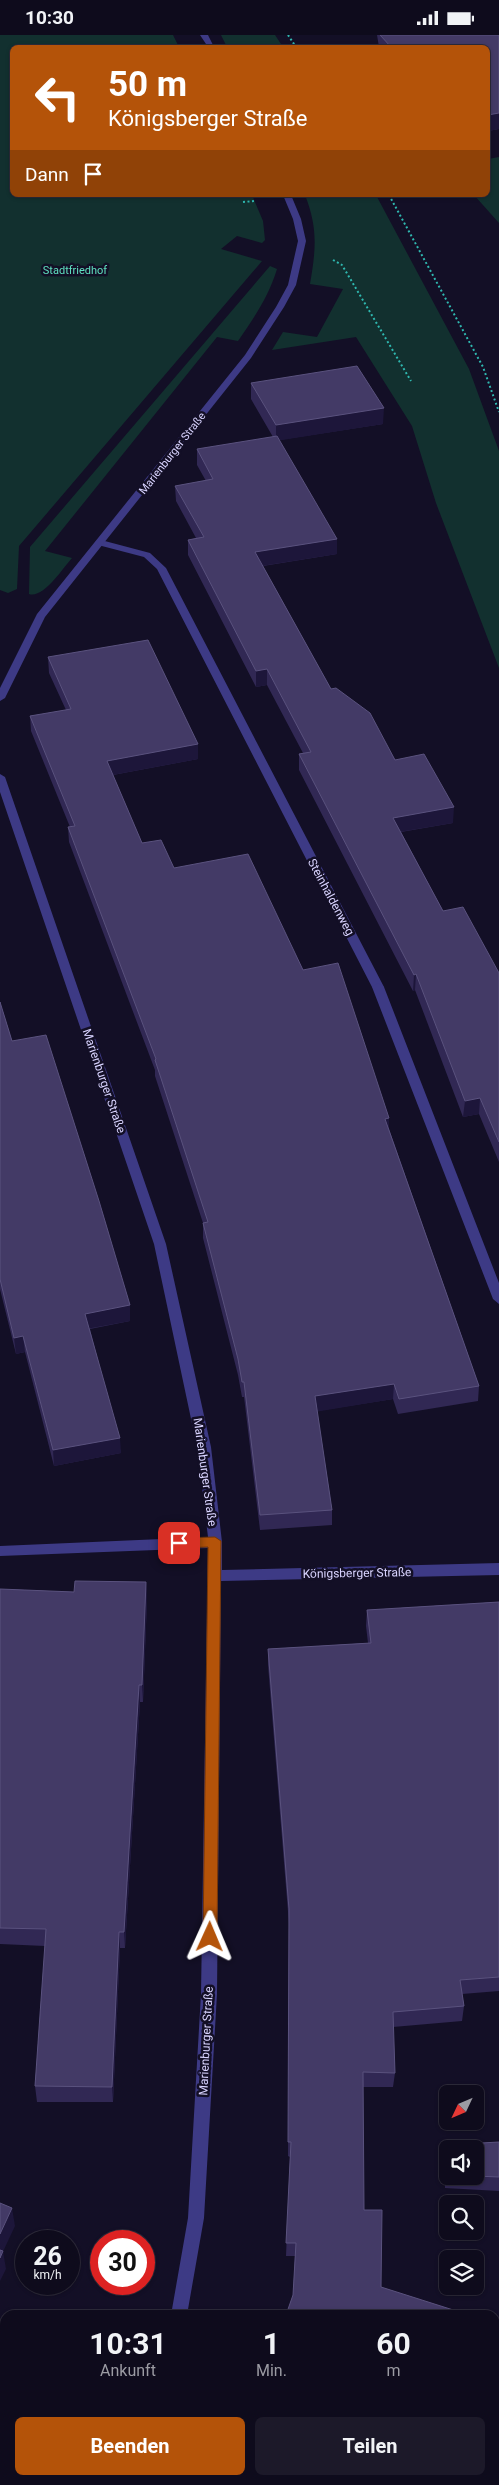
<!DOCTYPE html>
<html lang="de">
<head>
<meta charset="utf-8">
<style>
	:root { --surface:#0e0b1c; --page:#1c1929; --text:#f1f3f6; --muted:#9b9ba3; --line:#2e2b3b; --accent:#b45309 }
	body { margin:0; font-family:Roboto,sans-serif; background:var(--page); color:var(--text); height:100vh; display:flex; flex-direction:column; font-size:19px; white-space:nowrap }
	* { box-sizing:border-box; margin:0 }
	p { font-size:16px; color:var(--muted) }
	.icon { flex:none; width:28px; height:28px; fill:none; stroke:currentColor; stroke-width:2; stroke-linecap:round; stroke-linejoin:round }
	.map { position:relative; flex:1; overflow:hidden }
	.panel { position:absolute; left:0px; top:2275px; width:500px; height:175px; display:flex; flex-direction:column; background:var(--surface); border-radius:15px 15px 0 0; box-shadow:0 1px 4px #0004,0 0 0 1px var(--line) }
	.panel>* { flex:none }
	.hud { position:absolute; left:10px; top:10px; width:480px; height:152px; border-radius:8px; box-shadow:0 1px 4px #0004,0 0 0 1px var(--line); background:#b45309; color:#fff; overflow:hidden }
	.needle { width:32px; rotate:226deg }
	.tools { position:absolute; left:439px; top:2050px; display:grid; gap:10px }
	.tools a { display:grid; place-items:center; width:45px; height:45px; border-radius:8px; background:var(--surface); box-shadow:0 1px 4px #0004,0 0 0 1px var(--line); font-size:25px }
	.speed { position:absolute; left:15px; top:2195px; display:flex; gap:10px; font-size:25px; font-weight:700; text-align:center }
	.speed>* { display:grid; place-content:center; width:65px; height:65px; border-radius:50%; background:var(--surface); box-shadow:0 1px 4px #0004,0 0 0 1px var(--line); line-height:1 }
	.speed small { font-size:12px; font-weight:400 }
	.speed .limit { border:8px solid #d22; background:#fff; color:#111 }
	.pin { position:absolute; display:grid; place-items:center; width:42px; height:42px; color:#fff; margin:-21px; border-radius:10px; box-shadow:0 2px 8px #0006 }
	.me { position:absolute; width:55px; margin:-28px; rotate:1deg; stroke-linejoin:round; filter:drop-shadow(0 0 4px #0008) }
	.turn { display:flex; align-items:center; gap:18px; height:105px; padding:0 15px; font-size:22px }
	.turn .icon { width:65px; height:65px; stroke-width:2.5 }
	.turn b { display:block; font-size:35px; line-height:42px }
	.then { display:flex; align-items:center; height:48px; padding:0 15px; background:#0003; gap:10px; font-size:19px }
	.eta { display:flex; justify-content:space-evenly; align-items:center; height:85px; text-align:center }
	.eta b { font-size:30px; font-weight:700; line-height:35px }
	.primary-button { display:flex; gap:10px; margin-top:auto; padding:10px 15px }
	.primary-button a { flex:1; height:58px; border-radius:8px; background:var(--accent); color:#fff; font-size:20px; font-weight:700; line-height:58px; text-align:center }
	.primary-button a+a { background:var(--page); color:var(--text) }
	.status { display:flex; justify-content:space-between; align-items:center; height:35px; padding:0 25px; background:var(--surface); direction:ltr }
	.status svg { height:14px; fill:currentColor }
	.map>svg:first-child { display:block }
	.green { fill:#12302f }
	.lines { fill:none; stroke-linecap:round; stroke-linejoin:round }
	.path { stroke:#2fb8b0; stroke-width:2; stroke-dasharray:2 2.5; stroke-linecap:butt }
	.service { fill:#3d3a85; fill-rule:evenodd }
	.minor { fill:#3d3a85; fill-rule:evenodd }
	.wall { fill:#312854; fill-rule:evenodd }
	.shaded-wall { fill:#1d163a }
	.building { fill:#433a66; stroke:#5a527e }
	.route { fill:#b45309; stroke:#753606 }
	.labels { text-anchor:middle; stroke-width:5; stroke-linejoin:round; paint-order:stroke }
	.far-park-label { font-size:11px; fill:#5fe0c0; stroke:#130f26 }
	.far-street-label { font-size:11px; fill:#d9d4ff; stroke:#130f26 }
	.street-label { font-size:12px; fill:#d9d4ff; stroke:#130f26 }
</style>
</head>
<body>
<div class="status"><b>10:30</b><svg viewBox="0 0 49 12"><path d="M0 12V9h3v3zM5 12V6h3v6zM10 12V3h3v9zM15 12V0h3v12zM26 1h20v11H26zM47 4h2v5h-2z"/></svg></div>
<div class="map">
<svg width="499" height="2450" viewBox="0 0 499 2450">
	<rect width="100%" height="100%" fill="#130f26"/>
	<path class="green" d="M0,0H173L179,12H12V160H252L263,186L265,205L262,208L237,201L221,214L262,226L19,511L17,554L8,558L0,555Z
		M221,0H275L283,12H227Z
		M499,122V188L474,160H488V124Z
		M305,160H376L469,334L499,416V633L436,468L412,391L356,302L272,315L283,297L317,302L343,254L310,249C316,214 318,193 305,160Z
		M270,231L277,234C269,261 254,283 238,306L217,302L45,516L72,523C63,533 43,564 29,559L30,512Z"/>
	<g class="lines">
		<path class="path" d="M288,0L296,12
			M389,160L483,332L499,377
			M243,167L255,166
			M333,225L342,230L411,346"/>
		<path class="service" d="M101,505L150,518L166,533L384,952L382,955L378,956L372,952L157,534L144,522L98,510V506Z
			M0,2377L5,2378V2396L0,2395Z"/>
		<path class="minor" d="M200,0H208L214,12H208Z
			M283,160H291L301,184L306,206L296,250L284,272L251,323L45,582L5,663L0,666V653L37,579L245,320L276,272L288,250L298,206L293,184Z
			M0,739L5,742L166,1209L211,1412L222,1507V1535L499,1528V1540L221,1546L217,1959L204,2183L187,2280H171L188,2183L201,1959L208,1513L0,1521V1511L208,1502L197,1412L154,1209L0,757Z
			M378,948L384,952L499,1248V1269L493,1264L372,952Z
			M131,2445H149L148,2450H130Z
			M261,2445H290L292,2450H263Z"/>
	</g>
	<path class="wall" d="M377,0H499V94L488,96V12H379Z
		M251,348L383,389L279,405L337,519L263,531L331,654L453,788L401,797L443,876L499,938V1127L479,1079L463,1082L415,955L413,956L299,735V719L303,718L267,650L256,652L188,520V505L196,503L176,466L175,451L206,446L197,430V414L273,402L251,364Z
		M48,622L198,709V724L113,740L142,808L303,935L389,1094L479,1351L478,1366L398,1379L393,1364L317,1376L332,1475V1490L260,1495L244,1362H242L238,1340L203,1203V1188L155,1041V1035L69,807L68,792H70L31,696L30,681L66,675L49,638Z
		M0,967L12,1006L130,1270V1286L90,1294L121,1418L54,1431L25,1317L16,1319L0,1254Z
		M146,1547L147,1565L143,1667H140L125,1913H120L113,2067H37L35,2051L45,1911L0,1909V1554L74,1557Z
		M499,1567V1956L462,1959L464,1971L462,1986L393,1992L395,2038L393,2052H363L293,2260L295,2221H286L290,2122L288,2121L289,1889L268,1630V1614L368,1608L366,1591L367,1575Z
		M499,2107V2156L445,2153V2124L447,2110ZM448,2114H475V2141H448Z
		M495,2288L499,2289V2424L495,2423Z"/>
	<path class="shaded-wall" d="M499,78V94L488,96V80Z
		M384,373L383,389L276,406V390Z
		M337,504V519L255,532V517Z
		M267,634V650L256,652V636Z
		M198,709V724L107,741V726Z
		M454,772L453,788L393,798V783Z
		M416,939L415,955L413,956L414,940Z
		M480,1063L479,1079L463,1082L465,1066Z
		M389,1083V1098L385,1084Z
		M130,1270V1286L86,1294L85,1279Z
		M23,1301L25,1317L16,1319L14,1303Z
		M394,1349L393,1364L315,1377V1361Z
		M120,1403L121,1418L54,1431L53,1415Z
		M146,1547L147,1565L143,1667L142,1650Z
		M139,1650L140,1667L125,1913L124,1897Z
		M119,1897L120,1913L113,2067L112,2052Z
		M12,2173L15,2191L0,2223V2199Z
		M3,2216L6,2234L0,2246V2223Z"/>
	<path class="building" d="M380,0H499V78L488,80V12H391Z
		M357,331L384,373L276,390L251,348Z
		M277,401L337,504L255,517L331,654L336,653L370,678L395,725L424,719L454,772L393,783L443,876L463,872L499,938V1107L480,1063L465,1066L416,939L414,940L299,719L311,717L267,634L256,636L188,505L204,502L175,451L213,444L197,414Z
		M148,605L198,709L107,726L142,808L161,805L174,833L248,819L303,935L338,928L389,1083L385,1084L479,1351L399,1364L394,1349L315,1361L332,1475L260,1480L244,1347H242L238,1324L203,1188L208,1187L155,1025L156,1024L68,792L75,791L30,681L71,674L48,622Z
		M0,967L12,1006L46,1000L99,1166L130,1270L85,1279L120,1403L53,1415L23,1301L14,1303L0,1244Z
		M75,1546L146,1547L142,1650H139L124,1897H119L112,2052L35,2051L46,1894L0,1893V1554L74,1557Z
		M499,1567V1942L460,1945L464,1971L393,1977L395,2038L363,2037L364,2175H382L381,2252L469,2280H286L293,2260L296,2208H286L291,2107H288L289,1874L268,1614L371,1608L367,1575Z
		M499,2107V2142L475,2141V2114H448L447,2139V2110Z
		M0,2168L12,2173L0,2199Z
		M0,2215L3,2216L0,2223Z
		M495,2288L499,2289V2410L495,2409Z"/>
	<path class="route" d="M215,1502L221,1506L217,1902L215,1906L210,1908L205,1906L203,1902L208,1512L179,1513L173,1508L179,1503Z"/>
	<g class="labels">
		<g class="far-park-label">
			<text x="75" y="239">Stadtfriedhof</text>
		</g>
		<g class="far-street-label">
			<text transform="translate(172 418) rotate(-52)" y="4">Marienburger Straße</text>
		</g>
		<g class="street-label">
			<text transform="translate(331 862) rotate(62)" y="4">Steinhaldenweg</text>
			<text transform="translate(104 1046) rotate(71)" y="4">Marienburger Straße</text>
			<text transform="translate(205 1437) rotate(82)" y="4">Marienburger Straße</text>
			<text transform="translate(357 1538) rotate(-1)" y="4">Königsberger Straße</text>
			<text transform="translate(206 2006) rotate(-87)" y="4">Marienburger Straße</text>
		</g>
	</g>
</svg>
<div class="tools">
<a><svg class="needle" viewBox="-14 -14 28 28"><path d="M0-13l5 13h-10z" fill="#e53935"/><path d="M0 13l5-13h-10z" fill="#9b9ba3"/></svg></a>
<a><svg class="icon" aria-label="sound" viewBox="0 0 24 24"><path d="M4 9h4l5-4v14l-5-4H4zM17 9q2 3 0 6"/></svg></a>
<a><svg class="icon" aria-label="search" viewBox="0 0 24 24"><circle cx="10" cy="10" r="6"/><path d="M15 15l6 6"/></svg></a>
<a><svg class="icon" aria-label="layers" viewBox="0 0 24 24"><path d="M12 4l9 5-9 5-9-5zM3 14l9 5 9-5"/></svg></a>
</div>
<div class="speed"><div>26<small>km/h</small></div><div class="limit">30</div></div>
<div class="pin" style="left:179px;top:1508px;background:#d93025"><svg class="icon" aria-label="arrive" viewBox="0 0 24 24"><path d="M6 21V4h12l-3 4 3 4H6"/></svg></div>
<svg class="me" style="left:210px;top:1902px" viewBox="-20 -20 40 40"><path d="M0-17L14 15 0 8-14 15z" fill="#b45309" stroke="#fff" stroke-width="4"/></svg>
<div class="hud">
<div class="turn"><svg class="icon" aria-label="left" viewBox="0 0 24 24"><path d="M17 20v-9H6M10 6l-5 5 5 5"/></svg><div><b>50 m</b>Königsberger Straße</div></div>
<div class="then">Dann<svg class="icon" aria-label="arrive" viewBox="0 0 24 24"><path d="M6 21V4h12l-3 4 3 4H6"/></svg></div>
</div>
<section class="panel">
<div class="eta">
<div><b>10:31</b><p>Ankunft</p></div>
<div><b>1</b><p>Min.</p></div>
<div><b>60</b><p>m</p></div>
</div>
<div class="primary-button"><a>Beenden</a><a>Teilen</a></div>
</section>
</div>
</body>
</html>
